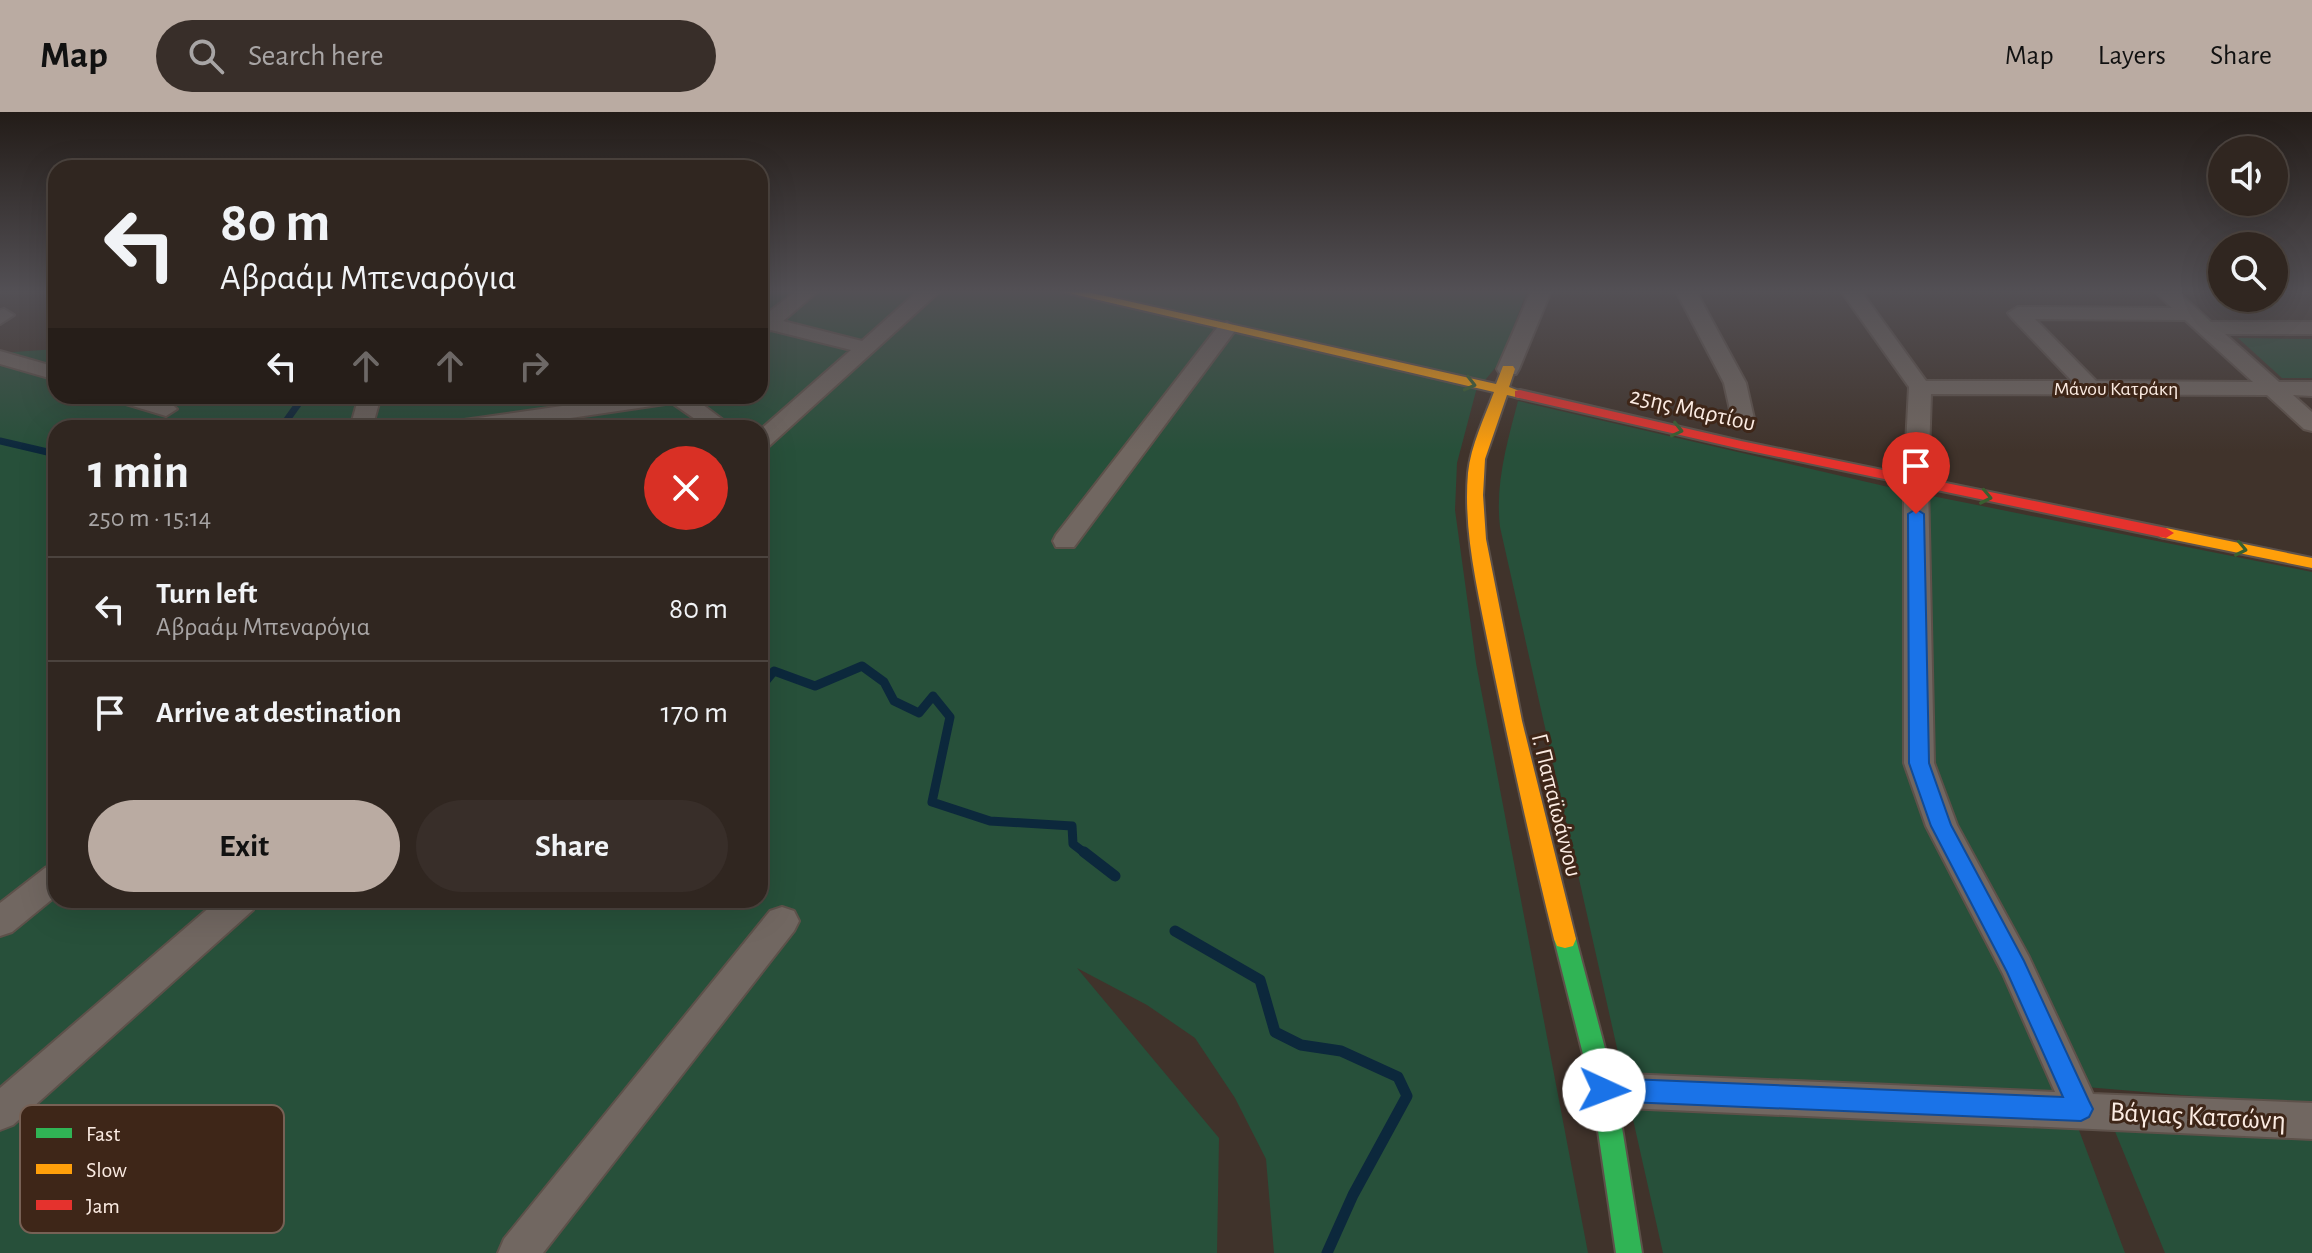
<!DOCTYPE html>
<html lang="en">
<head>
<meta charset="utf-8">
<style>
	:root { --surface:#302620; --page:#382e29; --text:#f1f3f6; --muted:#a8a5a5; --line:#4b433e; --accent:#baaba2 }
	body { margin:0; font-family:"Alegreya Sans",sans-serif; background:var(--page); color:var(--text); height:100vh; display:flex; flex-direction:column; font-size:30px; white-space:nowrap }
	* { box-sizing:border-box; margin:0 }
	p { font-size:26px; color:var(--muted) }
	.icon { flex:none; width:44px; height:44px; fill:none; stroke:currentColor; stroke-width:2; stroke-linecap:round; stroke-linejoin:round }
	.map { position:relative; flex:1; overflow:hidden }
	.side { position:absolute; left:48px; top:308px; width:720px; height:488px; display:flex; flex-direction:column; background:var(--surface); border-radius:24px; box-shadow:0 8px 32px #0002,0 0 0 2px var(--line) }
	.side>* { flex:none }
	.guide { position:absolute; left:48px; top:48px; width:720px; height:244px; border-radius:24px; box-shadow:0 8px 32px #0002,0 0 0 2px var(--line); background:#302620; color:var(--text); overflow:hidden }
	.tools { position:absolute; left:2208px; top:24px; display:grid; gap:16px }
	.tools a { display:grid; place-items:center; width:80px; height:80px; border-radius:50%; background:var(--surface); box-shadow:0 8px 32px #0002,0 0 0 2px var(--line); font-size:40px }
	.pin { position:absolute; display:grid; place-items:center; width:68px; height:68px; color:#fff; margin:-82px -34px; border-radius:50% 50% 50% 0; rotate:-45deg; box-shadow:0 0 8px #0007 }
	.pin .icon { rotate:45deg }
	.me { position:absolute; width:88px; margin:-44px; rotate:92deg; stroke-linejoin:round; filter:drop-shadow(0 0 6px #0008) }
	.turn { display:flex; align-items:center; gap:28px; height:168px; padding:0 40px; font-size:36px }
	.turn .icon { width:104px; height:104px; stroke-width:2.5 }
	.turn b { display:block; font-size:56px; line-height:68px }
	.lanes { display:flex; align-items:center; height:76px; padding:0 40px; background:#0003; justify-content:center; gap:40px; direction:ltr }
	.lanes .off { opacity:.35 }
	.round { display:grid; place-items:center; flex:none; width:84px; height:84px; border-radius:42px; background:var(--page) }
	.summary { display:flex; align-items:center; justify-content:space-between; height:136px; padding:0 40px }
	h1 { font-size:48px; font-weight:600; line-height:60px }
	.action { display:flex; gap:16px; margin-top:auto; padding:16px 40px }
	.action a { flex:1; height:92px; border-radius:48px; background:var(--accent); color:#111; font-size:32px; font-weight:600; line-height:92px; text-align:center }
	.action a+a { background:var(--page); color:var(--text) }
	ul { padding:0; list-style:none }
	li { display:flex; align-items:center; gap:24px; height:104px; padding:0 40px; border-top:2px solid var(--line) }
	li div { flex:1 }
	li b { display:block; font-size:30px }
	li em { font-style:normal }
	header { display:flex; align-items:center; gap:48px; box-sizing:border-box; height:112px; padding:0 40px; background:var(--accent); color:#111 }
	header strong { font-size:38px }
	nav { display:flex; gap:44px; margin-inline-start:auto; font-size:28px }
	.search { width:560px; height:72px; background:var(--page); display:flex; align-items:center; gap:20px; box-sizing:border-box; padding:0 28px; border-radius:44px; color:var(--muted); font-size:30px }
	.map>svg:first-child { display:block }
	.green { fill:#27503a; fill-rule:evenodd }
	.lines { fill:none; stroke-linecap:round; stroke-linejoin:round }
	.stream-far2 { stroke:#0c283c; stroke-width:7 }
	.stream-far1 { stroke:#0c283c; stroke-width:9 }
	.stream { stroke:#0c283c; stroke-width:11 }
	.street-casing { stroke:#5d514a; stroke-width:4 }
	.fast-casing { stroke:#5d514a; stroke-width:4 }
	.slow-casing { stroke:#5d514a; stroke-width:4 }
	.jam-casing { stroke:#5d514a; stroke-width:4 }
	.street { fill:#716761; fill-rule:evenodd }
	.fast { fill:#30b455; fill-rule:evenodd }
	.slow { fill:#ff9f0a; fill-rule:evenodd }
	.jam { fill:#e5322d; fill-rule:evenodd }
	.oneway { stroke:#385f30 }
	.route { fill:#1a73e8; stroke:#114b97; stroke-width:2 }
	.labels { text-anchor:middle; stroke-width:6; stroke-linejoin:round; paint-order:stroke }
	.far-street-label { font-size:20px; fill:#fbebe2; stroke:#3e2618 }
	.street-label { font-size:24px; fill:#fbebe2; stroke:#3e2618 }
	.near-street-label { font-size:28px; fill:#fbebe2; stroke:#3e2618 }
	.key { fill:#3e2618; stroke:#776155; stroke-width:2 }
	.key-label { font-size:22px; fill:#fbebe2 }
</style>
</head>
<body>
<header>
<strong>Map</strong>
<div class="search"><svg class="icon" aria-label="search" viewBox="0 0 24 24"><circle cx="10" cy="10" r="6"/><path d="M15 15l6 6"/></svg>Search here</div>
<nav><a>Map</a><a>Layers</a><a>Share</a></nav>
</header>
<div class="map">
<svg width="2312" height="1141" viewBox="0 0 2312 1141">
	<rect width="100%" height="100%" fill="#40332b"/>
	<path class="green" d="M760,179H1527L1500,250L1476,279L1457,351L1455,398L1476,551L1588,1141H1274L1266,1047L1235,986L1195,926L1147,893L1077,856L1219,1026L1217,1141H0V241L56,237V284H181L179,290L217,284H760ZM56,316H760V788H56Z
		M2238,226L2312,227V266H2282Z
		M1518,289L1897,377L2312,460V994L2062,973L2125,1141H1663L1500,415C1495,372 1507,331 1518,289Z
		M2114,1017L2312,1026V1141H2165Z"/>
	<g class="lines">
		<path class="stream-far2" d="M281,316L304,284
			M0,329L56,342"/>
		<path class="stream-far1" d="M760,567L765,570L774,559L815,574L862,554L884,570L894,589L919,601L933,584L950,605L932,690L990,709L1072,714L1073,732L1086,742"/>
		<path class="stream" d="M1084,740L1115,764
			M1175,819L1260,868L1275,920L1301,933L1341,939L1398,965L1407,984L1353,1083L1327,1141"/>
		<g class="street-casing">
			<path id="street" d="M796,179H818L783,209L862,229L918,179H940L768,335L760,337V318L851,238L771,218L760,223V207Z
				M1531,179H1551L1519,257L1516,262H1500L1497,257Z
				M1676,179H1696L1746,271L1755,311L1752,316H1736L1733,311L1724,271Z
				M1841,179H1861L1926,269H2072L2011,205L2008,201L2018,195L2172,196L2155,179H2177L2211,210H2312V222H2225L2279,270H2312V284L2293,283L2312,300V319L2304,317L2267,283L1931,282L1928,371L1934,651L1957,713L2029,845L2093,982L2312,991V1027L1604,995L1591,990L1586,978L1591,966L1604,961L2055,980L2003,862L1926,714L1904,651V371L1909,275ZM2035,207L2185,208L2253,270L2096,269Z
				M4,197L14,203L0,212V198Z
				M1227,210L1237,216L1074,435H1056L1053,429L1056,423L1220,212Z
				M0,239L56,255V268L0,252Z
				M113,284C133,284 163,281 177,297L166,304L116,289Z
				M359,284H381L372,316H350Z
				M632,284H691L734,316H708L672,291L503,316H446L449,311L457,309Z
				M56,752V784L12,820L0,824V791L45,756Z
				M218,788H257L253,798L13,1013L0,1018V976Z
				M782,795L794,799L799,809L794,819L543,1141H498L504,1127L770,799Z"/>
		</g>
		<g class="fast-casing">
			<path id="fast" d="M1565,818L1573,820L1576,827L1616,978L1642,1141H1616L1592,978L1554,827L1557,820Z"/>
		</g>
		<g class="slow-casing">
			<path id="slow" d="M1060,179H1083L1496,272L1503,254H1513L1515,257L1509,275L1527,282L1520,286L1507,283L1485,347L1483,383L1486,427L1522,609L1576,827L1573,834L1565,836L1557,834L1554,827C1530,730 1509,634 1489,536C1478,479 1463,420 1468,361C1471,333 1484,307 1494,280Z
				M2166,416L2312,446V456L2160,425L2158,421Z"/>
		</g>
		<g class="jam-casing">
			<path id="jam" d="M1520,278L1741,329L2166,416L2174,421L2166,426L1741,337L1515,285V279Z"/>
		</g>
		<use href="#street" class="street"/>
		<use href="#fast" class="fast"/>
		<use href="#slow" class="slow"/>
		<use href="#jam" class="jam"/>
	</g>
	<defs><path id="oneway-chevron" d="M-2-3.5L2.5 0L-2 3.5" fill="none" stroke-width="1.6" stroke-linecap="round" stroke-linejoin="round" transform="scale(2)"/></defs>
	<g class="oneway">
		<use href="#oneway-chevron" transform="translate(1470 272) rotate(14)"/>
		<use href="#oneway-chevron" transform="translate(1677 318) rotate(13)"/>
		<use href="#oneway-chevron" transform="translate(1986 385) rotate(12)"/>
		<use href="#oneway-chevron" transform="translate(2241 437) rotate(12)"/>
	</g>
	<linearGradient id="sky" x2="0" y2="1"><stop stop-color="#231c18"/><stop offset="0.53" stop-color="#535055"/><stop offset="1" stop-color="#535055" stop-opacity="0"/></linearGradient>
	<rect width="2312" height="339" fill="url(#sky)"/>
	<path class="route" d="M1916,397L1924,402L1929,651L1951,713L2024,849L2089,989L2093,997L2089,1005L2081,1009L1604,989L1595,986L1592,978L1595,970L1604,966L2063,985L2007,860L1931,714L1909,651L1908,402Z"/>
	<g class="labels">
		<g class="far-street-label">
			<text x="2116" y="283">Μάνου Κατράκη</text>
		</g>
		<g class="street-label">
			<text transform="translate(1693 297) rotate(13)" y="8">25ης Μαρτίου</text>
			<text transform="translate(1557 693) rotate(76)" y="8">Γ. Παπαϊωάννου</text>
		</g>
		<g class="near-street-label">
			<text transform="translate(2198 1003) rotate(3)" y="10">Βάγιας Κατσώνη</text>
		</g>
	</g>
	<rect x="20" y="993" width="264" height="128" rx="12" class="key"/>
	<rect x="36" y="1016" width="36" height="10" fill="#30b455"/>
	<rect x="36" y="1052" width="36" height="10" fill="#ff9f0a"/>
	<rect x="36" y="1088" width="36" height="10" fill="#e5322d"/>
	<g class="key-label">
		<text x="86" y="1029">Fast</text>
		<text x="86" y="1065">Slow</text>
		<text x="86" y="1101">Jam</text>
	</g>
</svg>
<div class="tools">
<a><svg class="icon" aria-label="sound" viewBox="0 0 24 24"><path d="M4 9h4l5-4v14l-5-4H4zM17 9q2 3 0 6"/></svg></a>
<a><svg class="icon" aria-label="search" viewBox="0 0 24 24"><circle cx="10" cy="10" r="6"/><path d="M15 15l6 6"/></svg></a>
</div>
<div class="pin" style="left:1916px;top:402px;background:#d93025"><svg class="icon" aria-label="arrive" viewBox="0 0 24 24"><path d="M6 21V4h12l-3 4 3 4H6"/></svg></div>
<svg class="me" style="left:1604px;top:978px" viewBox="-20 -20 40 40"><circle r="19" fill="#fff"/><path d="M0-13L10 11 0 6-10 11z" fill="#1a73e8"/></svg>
<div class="guide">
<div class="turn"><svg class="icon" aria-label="left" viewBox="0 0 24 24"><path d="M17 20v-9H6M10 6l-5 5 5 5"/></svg><div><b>80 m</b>Αβραάμ Μπεναρόγια</div></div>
<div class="lanes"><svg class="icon" aria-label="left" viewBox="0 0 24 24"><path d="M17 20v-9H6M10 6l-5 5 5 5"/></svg><svg class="icon off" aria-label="ahead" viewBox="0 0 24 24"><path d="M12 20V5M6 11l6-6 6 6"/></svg><svg class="icon off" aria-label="ahead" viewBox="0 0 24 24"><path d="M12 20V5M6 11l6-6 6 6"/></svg><svg class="icon off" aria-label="right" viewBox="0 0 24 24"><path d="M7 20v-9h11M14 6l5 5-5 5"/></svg></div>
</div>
<section class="side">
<div class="summary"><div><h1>1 min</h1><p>250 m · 15:14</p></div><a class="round" style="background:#d93025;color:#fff"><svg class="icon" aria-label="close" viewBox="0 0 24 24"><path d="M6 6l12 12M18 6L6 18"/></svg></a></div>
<ul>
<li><svg class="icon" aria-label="left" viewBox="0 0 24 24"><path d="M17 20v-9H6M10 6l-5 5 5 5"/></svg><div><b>Turn left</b><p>Αβραάμ Μπεναρόγια</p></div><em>80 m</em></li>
<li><svg class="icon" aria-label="arrive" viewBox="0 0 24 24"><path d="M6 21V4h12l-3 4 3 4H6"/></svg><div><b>Arrive at destination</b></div><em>170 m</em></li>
</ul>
<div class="action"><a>Exit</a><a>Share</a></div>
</section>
</div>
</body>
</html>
